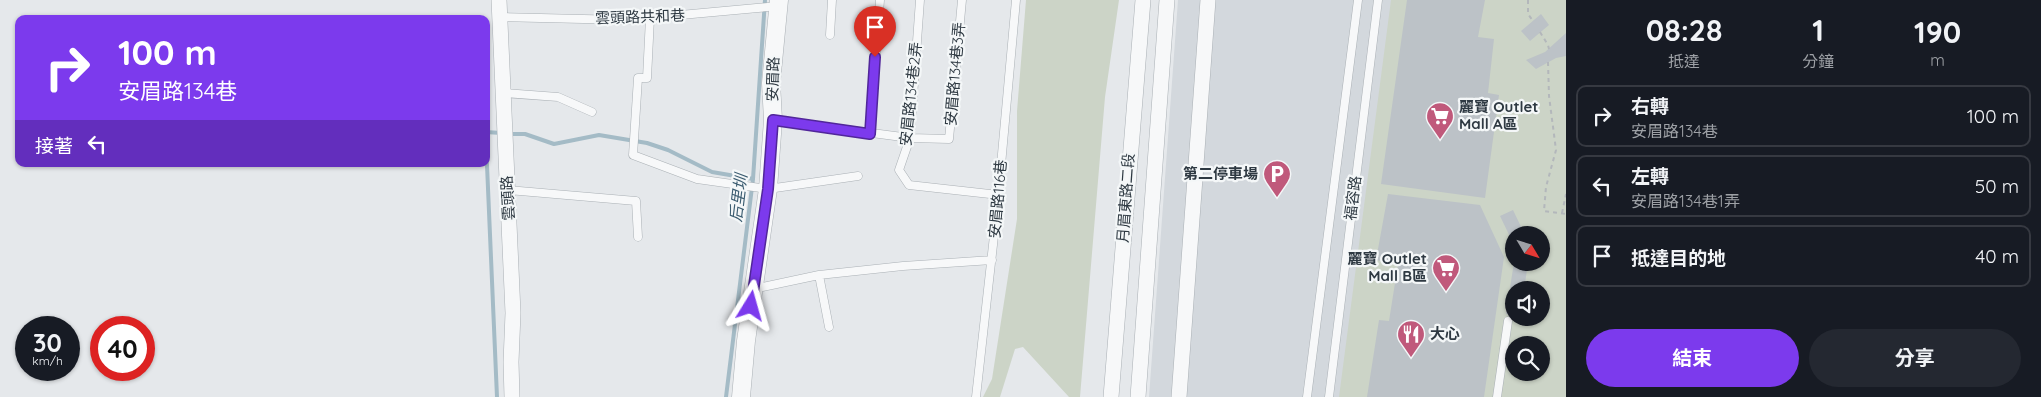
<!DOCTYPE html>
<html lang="zh-TW">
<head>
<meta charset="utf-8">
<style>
	:root { --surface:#171b24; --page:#242831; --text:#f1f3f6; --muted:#9ea1a6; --line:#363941; --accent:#7c3aed }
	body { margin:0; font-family:Quicksand,"Noto Sans TC",sans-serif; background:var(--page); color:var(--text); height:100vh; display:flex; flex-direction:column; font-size:19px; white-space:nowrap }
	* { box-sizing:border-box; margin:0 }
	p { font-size:16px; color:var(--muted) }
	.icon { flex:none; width:28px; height:28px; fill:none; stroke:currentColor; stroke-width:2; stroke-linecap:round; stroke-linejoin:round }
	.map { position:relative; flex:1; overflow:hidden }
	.sheet { display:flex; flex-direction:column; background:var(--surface); width:475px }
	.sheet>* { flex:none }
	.top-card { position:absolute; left:15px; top:15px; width:475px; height:152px; border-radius:10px; box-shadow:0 1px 4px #0004; background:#7c3aed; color:#fff; overflow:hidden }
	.needle { width:32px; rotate:128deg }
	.tools { position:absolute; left:1505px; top:226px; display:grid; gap:10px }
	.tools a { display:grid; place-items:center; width:45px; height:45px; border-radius:50%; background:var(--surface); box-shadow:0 1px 4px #0004; font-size:25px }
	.speed { position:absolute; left:15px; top:316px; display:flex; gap:10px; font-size:25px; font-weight:700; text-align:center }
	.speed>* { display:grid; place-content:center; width:65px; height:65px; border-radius:50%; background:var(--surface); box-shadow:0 1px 4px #0004; line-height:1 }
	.speed small { font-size:12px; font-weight:400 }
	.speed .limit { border:8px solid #d22; background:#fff; color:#111 }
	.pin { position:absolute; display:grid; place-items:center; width:42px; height:42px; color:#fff; margin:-51px -21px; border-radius:50% 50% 50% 0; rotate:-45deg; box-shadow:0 0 5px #0007 }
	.pin .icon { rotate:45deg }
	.me { position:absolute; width:55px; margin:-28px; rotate:8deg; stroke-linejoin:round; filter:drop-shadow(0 0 4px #0008) }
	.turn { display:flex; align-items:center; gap:18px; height:105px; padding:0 20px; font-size:22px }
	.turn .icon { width:65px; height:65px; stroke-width:2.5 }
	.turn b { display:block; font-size:35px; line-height:42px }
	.then { display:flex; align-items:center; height:48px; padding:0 20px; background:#0003; gap:10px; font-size:19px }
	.eta { display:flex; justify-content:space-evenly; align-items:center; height:85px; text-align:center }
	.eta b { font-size:30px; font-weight:700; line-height:35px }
	.action { display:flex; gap:10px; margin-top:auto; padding:10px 20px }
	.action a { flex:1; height:58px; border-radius:30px; background:var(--accent); color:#fff; font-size:20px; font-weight:700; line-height:58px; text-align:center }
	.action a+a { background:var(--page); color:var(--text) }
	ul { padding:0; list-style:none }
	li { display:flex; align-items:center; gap:15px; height:62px; margin:0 10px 8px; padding:0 10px; border:2px solid var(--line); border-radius:10px }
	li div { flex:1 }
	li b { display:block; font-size:19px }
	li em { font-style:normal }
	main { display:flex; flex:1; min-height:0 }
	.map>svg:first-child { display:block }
	.built { fill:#d3d8dd; fill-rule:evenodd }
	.green { fill:#ccd4c7; fill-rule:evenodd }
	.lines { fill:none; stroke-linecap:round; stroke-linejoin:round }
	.stream { stroke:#a4bbc6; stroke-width:4 }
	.building { fill:#bcc2c7 }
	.service-casing { stroke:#aab0b5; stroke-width:9 }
	.minor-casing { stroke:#aab0b5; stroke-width:16 }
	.tertiary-casing { stroke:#aab0b5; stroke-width:19 }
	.path { stroke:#b3b7bb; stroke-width:2; stroke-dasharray:4 4; stroke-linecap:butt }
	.service { stroke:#f7f8f9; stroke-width:8 }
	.minor { stroke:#f7f8f9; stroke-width:15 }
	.tertiary { stroke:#f7f8f9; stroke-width:18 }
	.route-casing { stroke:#51269a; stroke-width:12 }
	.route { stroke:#7c3aed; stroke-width:9 }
	.labels { text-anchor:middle; stroke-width:4.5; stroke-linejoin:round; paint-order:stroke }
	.street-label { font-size:15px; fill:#2e3942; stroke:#f4f7f8 }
	.poi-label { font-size:15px; font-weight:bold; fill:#2e3942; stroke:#f4f7f8; text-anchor:start }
	.water-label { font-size:16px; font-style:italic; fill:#3c5d71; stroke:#f4f7f8 }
</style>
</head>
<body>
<main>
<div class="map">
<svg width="1566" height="397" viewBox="0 0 1566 397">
	<rect width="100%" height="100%" fill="#e5e8eb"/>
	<path class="built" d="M1178,0H1566V397H1149ZM1514,235H1541V262H1514ZM1514,290H1541V318H1514ZM1514,345H1541V372H1514Z"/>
	<path class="green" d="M1026,0H1119L1105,97L1080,397H1069L1023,347L1015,349L1000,397H983L992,379L1017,219V111Z
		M1391,0H1566V397H1339ZM1514,235H1541V262H1514ZM1514,290H1541V318H1514ZM1514,345H1541V372H1514Z"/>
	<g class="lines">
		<path class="stream" d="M486,132L501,133
			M508,134H525L554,144L599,135L647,143L668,150L712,172L753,179
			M486,142L497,397
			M726,397L753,179L765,0"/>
	</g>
	<path class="building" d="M1407,0H1485L1478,37L1494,39L1488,93L1499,95L1485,198L1381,184Z
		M1541,14L1549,25L1530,41L1521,31Z
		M1566,33V56L1556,58L1536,69L1526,60L1545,52Z
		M1388,194L1480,205L1504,257L1484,397H1367L1379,320L1389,321L1398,264L1376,260Z
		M1513,210L1525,235H1514V245L1500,216Z
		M1514,262L1528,263L1524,290H1514V315L1506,314Z"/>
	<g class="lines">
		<g class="service-casing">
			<path id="service" d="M920,0L910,138L899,170L909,185L999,195
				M501,17L626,20L779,6
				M650,18L647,78H638L633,155L697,179L768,189L858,176
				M830,35L832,0
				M503,93L558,97L592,112
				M773,120L910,138L949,139L962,0
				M870,133L880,0
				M507,190L636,201L638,237
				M819,275L829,327
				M753,289L819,275L903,266L992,260
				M976,397L997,209L1016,0
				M1307,397L1358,0
				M1329,397L1378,0
				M1497,397L1508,321"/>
		</g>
		<g class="minor-casing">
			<path id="minor" d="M499,0L513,313L511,362L512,397
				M1111,397L1143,0
				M1138,397L1167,0
				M1179,397L1208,0"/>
		</g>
		<g class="tertiary-casing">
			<path id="tertiary" d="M741,397L746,341L768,189L773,120L771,83L779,0"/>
		</g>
		<path class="path" d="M1528,0V14L1533,21
			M1540,32L1548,45L1549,49
			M1548,62L1549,96L1556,150L1546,187L1544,211L1566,214
			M1562,213L1566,194"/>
		<use href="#service" class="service"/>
		<use href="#minor" class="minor"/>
		<use href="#tertiary" class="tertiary"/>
	</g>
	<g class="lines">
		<g class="route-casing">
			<path id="route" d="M751,306L768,189L773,120L870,134L875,57"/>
		</g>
		<use href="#route" class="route"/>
	</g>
	<defs>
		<g id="supermarket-pin" transform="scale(1.4375)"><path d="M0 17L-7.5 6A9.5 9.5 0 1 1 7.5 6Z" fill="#c0597b" stroke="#f4f7f8"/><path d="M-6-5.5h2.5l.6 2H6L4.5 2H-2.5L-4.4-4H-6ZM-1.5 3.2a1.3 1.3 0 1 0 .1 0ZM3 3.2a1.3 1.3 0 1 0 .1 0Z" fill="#fff"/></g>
		<g id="parking-pin" transform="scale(1.4375)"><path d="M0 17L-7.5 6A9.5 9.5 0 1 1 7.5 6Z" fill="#c0597b" stroke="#f4f7f8"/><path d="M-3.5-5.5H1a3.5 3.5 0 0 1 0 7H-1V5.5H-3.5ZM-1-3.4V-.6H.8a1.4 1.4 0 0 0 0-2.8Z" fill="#fff"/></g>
		<g id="restaurant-pin" transform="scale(1.4375)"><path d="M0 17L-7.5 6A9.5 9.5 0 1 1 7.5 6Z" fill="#c0597b" stroke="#f4f7f8"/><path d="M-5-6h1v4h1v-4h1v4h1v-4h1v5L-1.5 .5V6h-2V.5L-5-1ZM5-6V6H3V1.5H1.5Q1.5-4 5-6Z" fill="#fff"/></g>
	</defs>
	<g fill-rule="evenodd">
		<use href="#supermarket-pin" x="1440" y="116"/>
		<use href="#parking-pin" x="1277" y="174"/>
		<use href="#supermarket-pin" x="1446" y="268"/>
		<use href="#restaurant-pin" x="1411" y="334"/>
	</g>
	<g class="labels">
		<g class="street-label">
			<text transform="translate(640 17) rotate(-2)" y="5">雲頭路共和巷</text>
			<text transform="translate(955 74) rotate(-85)" y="5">安眉路134巷3弄</text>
			<text transform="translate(773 79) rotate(-88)" y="5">安眉路</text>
			<text transform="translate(911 94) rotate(-84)" y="5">安眉路134巷2弄</text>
			<text transform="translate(508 198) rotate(-93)" y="5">雲頭路</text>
			<text transform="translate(1126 198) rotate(-86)" y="5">月眉東路二段</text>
			<text transform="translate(1353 198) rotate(-83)" y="5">福容路</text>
			<text transform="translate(998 199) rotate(-85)" y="5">安眉路116巷</text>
		</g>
		<g class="poi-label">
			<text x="1459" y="112">麗寶 Outlet<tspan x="1459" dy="17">Mall A區</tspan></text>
			<text x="1258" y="179" text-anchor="end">第二停車場</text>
			<text x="1427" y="264" text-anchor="end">麗寶 Outlet<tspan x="1427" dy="17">Mall B區</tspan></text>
			<text x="1430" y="339">大心</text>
		</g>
		<g class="water-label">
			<text transform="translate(738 198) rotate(-83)" y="6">后里圳</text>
		</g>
	</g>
</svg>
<div class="tools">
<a><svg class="needle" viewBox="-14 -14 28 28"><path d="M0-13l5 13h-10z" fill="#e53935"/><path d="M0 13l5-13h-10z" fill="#9ea1a6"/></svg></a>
<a><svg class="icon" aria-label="sound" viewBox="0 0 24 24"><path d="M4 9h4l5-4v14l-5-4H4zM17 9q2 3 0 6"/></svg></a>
<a><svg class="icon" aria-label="search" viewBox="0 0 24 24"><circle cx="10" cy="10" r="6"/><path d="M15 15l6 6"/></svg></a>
</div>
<div class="speed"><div>30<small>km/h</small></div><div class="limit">40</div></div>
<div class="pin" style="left:875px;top:57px;background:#d93025"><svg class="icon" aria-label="arrive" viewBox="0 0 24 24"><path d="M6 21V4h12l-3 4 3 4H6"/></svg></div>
<svg class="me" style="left:751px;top:306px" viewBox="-20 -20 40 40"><path d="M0-17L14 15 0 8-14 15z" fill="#7c3aed" stroke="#fff" stroke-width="4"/></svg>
<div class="top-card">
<div class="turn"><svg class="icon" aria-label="right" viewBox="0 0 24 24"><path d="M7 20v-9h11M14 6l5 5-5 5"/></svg><div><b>100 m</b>安眉路134巷</div></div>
<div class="then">接著<svg class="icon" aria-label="left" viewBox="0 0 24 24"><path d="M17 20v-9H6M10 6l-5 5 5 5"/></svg></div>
</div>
</div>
<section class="sheet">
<div class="eta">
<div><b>08:28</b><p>抵達</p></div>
<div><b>1</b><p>分鐘</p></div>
<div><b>190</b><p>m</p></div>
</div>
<ul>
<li><svg class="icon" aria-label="right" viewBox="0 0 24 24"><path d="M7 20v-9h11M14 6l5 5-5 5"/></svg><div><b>右轉</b><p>安眉路134巷</p></div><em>100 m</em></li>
<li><svg class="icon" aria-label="left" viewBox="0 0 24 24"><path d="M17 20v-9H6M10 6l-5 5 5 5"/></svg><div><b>左轉</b><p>安眉路134巷1弄</p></div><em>50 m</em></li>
<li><svg class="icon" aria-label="arrive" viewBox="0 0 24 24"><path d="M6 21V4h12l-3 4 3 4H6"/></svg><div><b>抵達目的地</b></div><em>40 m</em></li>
</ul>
<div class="action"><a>結束</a><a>分享</a></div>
</section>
</main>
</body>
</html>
